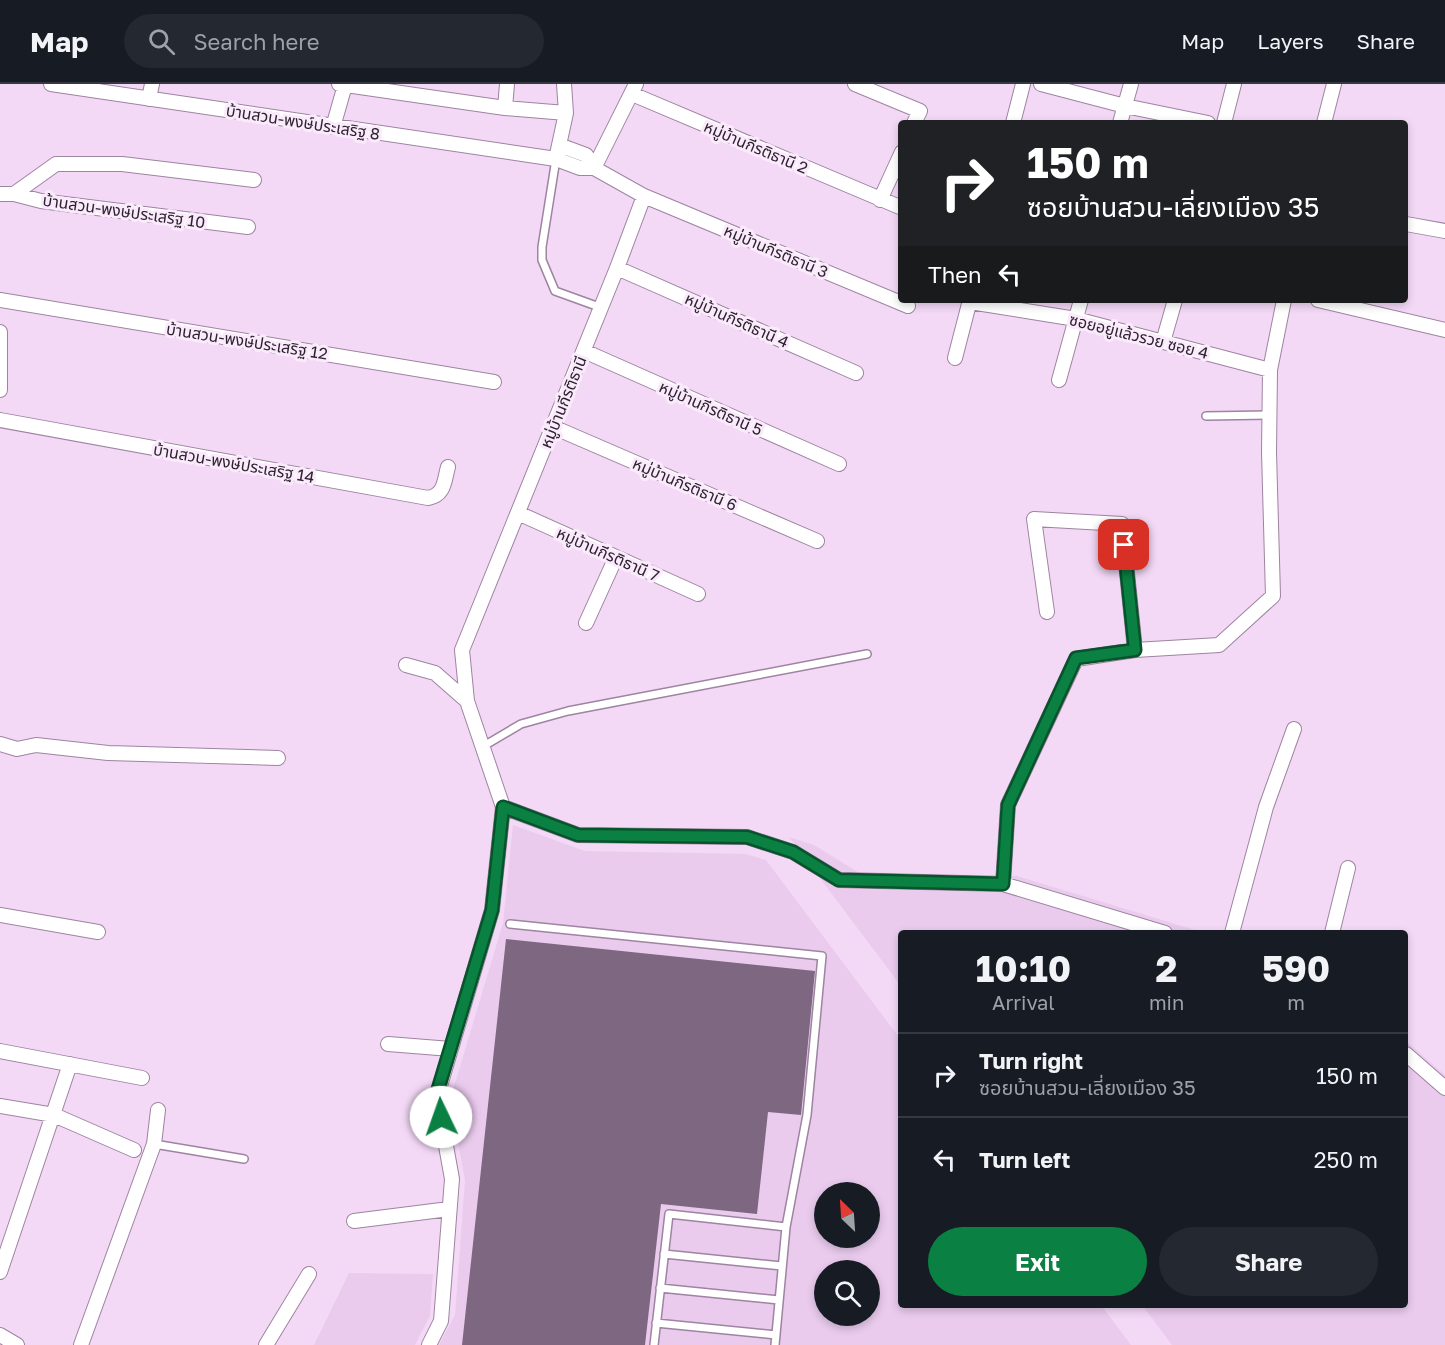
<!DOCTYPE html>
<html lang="en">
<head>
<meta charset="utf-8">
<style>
	:root { --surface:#171b24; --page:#242831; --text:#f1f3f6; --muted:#9ea1a6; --line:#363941; --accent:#0b8043 }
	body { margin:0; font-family:"Golos Text","Noto Sans Thai",sans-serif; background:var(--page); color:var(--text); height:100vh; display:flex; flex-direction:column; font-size:22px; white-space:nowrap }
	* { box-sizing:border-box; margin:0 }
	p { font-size:20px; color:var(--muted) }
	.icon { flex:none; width:33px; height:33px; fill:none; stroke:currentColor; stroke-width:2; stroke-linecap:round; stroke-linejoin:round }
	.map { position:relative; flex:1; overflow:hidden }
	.panel { position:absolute; left:898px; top:846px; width:510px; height:378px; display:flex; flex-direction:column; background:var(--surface); border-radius:6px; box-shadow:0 3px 9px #0003 }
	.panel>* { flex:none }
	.top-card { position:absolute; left:898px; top:36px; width:510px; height:183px; border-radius:6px; box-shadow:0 3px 9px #0003; background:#202124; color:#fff; overflow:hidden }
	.needle { width:39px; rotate:335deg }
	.tools { position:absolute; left:814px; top:1098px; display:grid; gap:12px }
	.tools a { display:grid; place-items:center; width:66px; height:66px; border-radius:50%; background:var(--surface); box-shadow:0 3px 9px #0003; font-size:30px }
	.pin { position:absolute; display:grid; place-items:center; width:51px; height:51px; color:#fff; margin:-26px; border-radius:12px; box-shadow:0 3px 9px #0006 }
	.me { position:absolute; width:66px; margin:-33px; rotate:357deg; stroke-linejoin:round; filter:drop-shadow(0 0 4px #0008) }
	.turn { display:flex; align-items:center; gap:21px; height:126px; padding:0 30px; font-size:27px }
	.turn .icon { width:78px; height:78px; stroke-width:2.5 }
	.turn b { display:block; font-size:42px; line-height:51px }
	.then { display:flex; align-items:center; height:57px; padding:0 30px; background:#0003; gap:12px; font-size:22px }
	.eta { display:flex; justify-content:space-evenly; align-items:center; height:102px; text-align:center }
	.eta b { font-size:36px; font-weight:700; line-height:42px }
	.primary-button { display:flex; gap:12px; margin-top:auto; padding:12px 30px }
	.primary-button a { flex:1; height:69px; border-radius:36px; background:var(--accent); color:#fff; font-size:24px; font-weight:700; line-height:69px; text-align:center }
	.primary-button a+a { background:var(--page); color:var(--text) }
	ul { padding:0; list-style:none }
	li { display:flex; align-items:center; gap:18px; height:84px; padding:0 30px; border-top:2px solid var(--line) }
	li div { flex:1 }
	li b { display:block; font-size:22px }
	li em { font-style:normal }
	header { display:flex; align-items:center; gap:36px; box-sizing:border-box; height:84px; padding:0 30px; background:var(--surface); border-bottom:2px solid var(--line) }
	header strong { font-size:28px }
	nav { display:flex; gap:33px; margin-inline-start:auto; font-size:21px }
	.search { width:420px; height:54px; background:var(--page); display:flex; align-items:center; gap:15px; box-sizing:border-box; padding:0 21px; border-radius:33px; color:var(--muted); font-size:22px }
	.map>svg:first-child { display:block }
	.built { fill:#eacbee; fill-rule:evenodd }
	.building { fill:#7e6781 }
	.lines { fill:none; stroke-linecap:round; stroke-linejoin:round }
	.service-casing { stroke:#9d84a0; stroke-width:10 }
	.minor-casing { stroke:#9d84a0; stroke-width:16 }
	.service { stroke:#fff; stroke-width:7 }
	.minor { stroke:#fff; stroke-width:14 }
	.route-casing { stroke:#07532c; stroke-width:15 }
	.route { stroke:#0b8043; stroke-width:10 }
	.labels { text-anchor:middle; stroke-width:6; stroke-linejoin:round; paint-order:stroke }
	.street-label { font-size:16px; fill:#2d232e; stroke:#faeafc }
</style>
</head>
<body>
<header>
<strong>Map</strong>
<div class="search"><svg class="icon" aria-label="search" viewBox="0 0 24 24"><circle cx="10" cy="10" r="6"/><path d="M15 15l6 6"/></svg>Search here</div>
<nav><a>Map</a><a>Layers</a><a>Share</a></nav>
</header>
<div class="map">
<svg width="1445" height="1261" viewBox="0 0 1445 1261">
	<rect width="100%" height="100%" fill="#f4d9f7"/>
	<path class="built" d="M513,741L585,767L746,770L766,776L901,956L902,1221H1101L1131,1261H439L455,1231L465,1096L450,1016L503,839ZM825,1108H870V1154H825ZM825,1186H870V1232H825Z
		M789,753L814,761L858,788L1017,792L1205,849H902L901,902Z
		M1406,957L1445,991V1261H1172L1142,1221H1406Z
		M349,1189L433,1190L430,1232L415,1261H314Z"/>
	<path class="building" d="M506,855L815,887L801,1031L768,1028L757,1130L661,1120L645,1261H462Z"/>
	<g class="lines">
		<g class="service-casing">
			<path id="service" d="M556,75L542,163V176L555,207L602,224
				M1206,332L1269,331
				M482,663L521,640L568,627L867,570
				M510,840L822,872L807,1031L786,1143L775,1261
				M154,1060L244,1075
				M664,1170L782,1182
				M660,1204L779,1216
				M656,1239L776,1251
				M654,1261L669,1130L786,1143"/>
		</g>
		<g class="minor-casing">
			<path id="minor" d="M51,0L556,75L580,84H594L644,112L908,222
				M339,0L505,24
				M507,0L505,24L566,29
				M855,0L920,27L914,39
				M1041,0L1125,22L1208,39
				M632,10L902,124
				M149,15L152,0
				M1013,39L1023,0
				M1120,39L1131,0
				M1224,39L1234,0
				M1324,39L1334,0
				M333,43L345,1
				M559,61L586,71L594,84
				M556,75L566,29L564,0
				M594,84L636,0
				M0,110H14L41,117L248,143
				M14,110L56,80H122L254,96
				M880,116L902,68
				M1406,140L1445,147
				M617,184L856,289
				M0,216L494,298
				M1318,216L1445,246
				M970,218L1076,235L1270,286
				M0,248V306
				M1163,258L1175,216
				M584,267L839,380
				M955,274L970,216
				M1059,296L1081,216
				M0,336L428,414C445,411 444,397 448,383
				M553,343L817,457
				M518,429L698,510
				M1047,528L1034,435L1122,440L1135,566
				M586,539L616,473
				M406,581L435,589L467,617L503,723L492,826L437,1012L452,1095L441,1237L429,1261
				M467,617L462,566L617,184L644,112
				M0,660L17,665L36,661L108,669L278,674
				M503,723L578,751L747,753L793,768L839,796L1003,800L1165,849
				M1003,800L1008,721L1076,575L1135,566L1219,561L1273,512L1269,368L1270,286L1284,216
				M0,831L98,848
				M1232,849L1266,723L1294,645
				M1332,849L1348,784
				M388,960L451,965
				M0,967L142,994
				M1406,970L1445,1004
				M0,1022L54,1031L134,1066
				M354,1137L449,1125
				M0,1188L70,980
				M0,1251L17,1261
				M81,1261L154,1060L158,1026
				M266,1261L309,1190"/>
		</g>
		<use href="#service" class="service"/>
		<use href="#minor" class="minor"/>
	</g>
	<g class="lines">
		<g class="route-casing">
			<path id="route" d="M441,1033L436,1012L492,826L503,723L578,751L747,753L793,768L839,796L1003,800L1008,721L1076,574L1135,566L1124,461"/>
		</g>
		<use href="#route" class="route"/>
	</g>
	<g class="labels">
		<g class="street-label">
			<text transform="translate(303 38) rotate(9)" y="6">บ้านสวน-พงษ์ประเสริฐ 8</text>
			<text transform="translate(756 63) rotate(23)" y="6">หมู่บ้านกีรติธานี 2</text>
			<text transform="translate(124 127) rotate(8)" y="6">บ้านสวน-พงษ์ประเสริฐ 10</text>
			<text transform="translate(776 167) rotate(23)" y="6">หมู่บ้านกีรติธานี 3</text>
			<text transform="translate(737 236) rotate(24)" y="6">หมู่บ้านกีรติธานี 4</text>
			<text transform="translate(1139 252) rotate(14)" y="6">ซอยอยู่แล้วรวย ซอย 4</text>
			<text transform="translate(247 257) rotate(9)" y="6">บ้านสวน-พงษ์ประเสริฐ 12</text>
			<text transform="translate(563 318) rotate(-68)" y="6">หมู่บ้านกีรติธานี</text>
			<text transform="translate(711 324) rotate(24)" y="6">หมู่บ้านกีรติธานี 5</text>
			<text transform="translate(234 379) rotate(10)" y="6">บ้านสวน-พงษ์ประเสริฐ 14</text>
			<text transform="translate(685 400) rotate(23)" y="6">หมู่บ้านกีรติธานี 6</text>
			<text transform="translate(608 470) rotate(24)" y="6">หมู่บ้านกีรติธานี 7</text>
		</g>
	</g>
</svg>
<div class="tools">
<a><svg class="needle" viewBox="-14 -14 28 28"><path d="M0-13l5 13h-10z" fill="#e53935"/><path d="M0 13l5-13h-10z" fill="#9ea1a6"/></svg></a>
<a><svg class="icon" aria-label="search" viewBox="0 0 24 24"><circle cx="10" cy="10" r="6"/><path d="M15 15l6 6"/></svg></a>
</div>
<div class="pin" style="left:1124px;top:461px;background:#d93025"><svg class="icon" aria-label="arrive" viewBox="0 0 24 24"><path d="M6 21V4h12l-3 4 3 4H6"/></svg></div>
<svg class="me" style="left:441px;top:1033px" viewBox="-20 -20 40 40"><circle r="19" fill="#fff"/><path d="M0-13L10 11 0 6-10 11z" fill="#0b8043"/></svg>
<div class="top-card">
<div class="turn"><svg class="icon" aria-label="right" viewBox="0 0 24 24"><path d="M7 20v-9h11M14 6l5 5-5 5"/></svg><div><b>150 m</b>ซอยบ้านสวน-เลี่ยงเมือง 35</div></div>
<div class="then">Then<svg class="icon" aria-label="left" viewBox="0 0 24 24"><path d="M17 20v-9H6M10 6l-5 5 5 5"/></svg></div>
</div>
<section class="panel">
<div class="eta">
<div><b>10:10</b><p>Arrival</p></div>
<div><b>2</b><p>min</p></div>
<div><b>590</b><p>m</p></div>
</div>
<ul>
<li><svg class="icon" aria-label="right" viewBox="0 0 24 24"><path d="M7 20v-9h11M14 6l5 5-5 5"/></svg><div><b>Turn right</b><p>ซอยบ้านสวน-เลี่ยงเมือง 35</p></div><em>150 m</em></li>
<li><svg class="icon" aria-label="left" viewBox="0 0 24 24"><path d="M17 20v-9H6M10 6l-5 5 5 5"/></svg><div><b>Turn left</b></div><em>250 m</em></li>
</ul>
<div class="primary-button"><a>Exit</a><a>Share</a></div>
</section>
</div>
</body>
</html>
